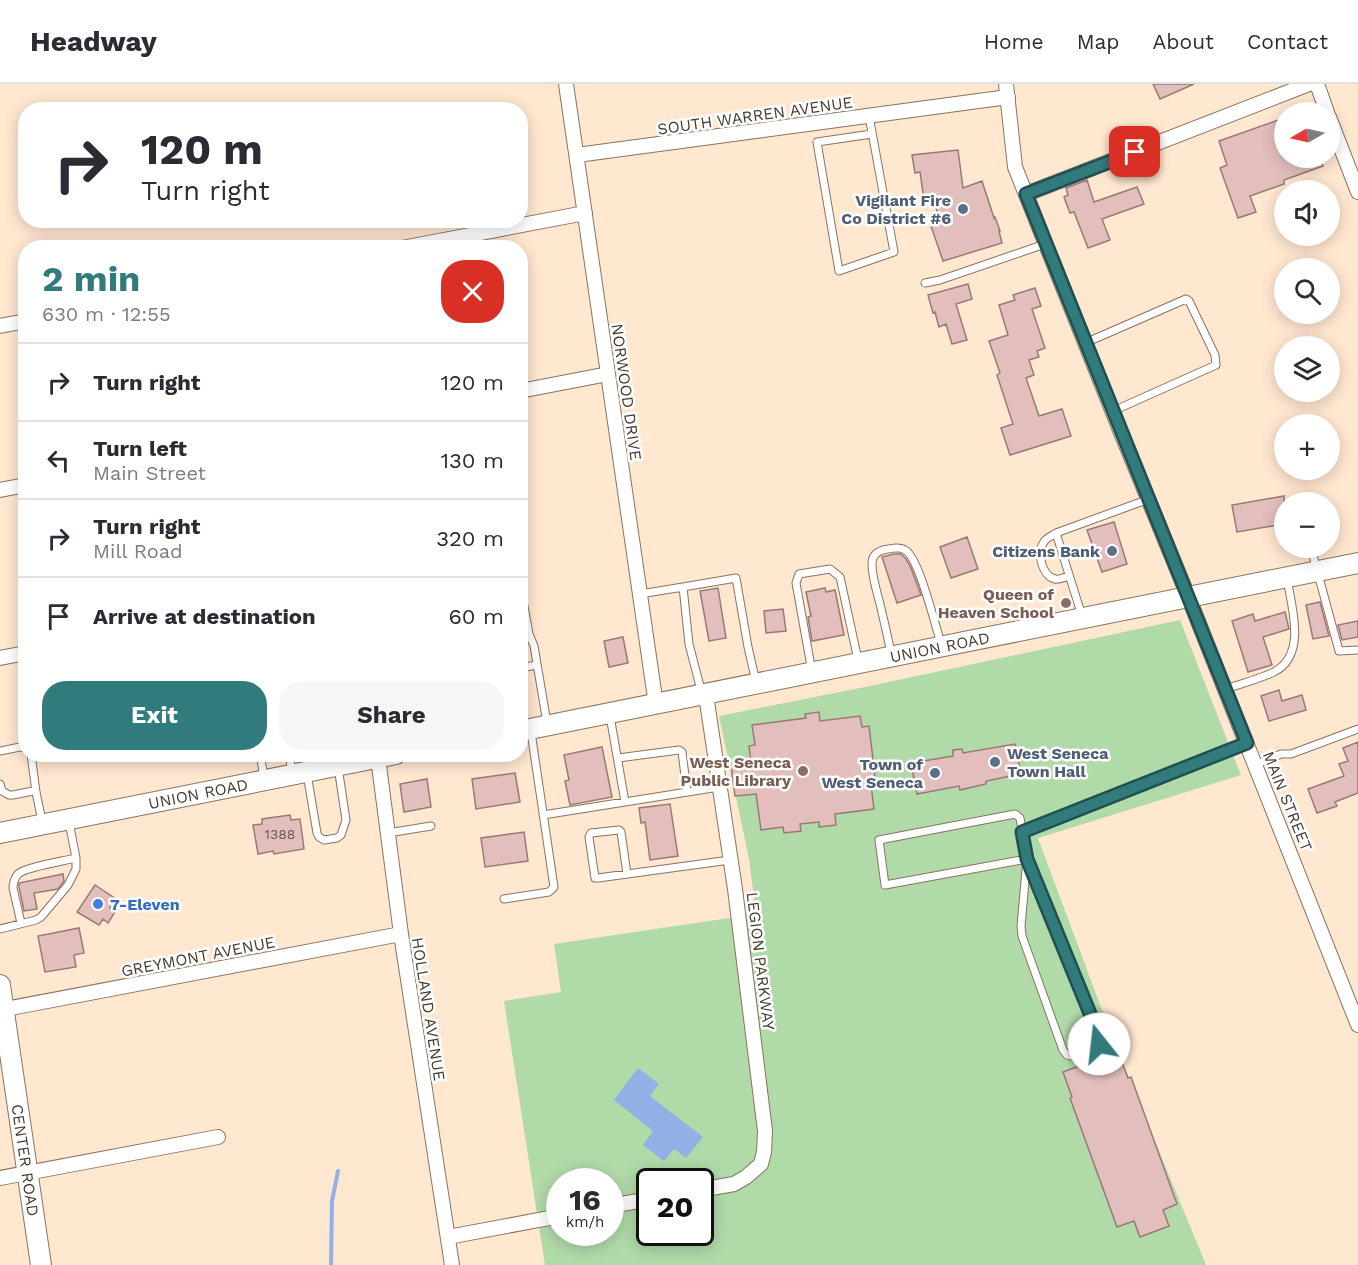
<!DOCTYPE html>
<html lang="en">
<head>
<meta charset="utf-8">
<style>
	:root { --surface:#fff; --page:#f7f7f7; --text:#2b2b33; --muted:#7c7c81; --line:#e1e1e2; --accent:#327b7d }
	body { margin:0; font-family:"Work Sans",sans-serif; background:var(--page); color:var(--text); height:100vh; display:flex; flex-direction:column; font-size:22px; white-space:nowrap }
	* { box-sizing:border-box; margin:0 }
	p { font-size:20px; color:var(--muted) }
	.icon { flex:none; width:33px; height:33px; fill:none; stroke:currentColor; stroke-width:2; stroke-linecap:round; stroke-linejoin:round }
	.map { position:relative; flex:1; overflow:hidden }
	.side { position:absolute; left:18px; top:156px; width:510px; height:522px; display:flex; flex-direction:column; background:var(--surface); border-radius:24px; box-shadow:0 3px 15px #0003 }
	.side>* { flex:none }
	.banner { position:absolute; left:18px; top:18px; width:510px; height:126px; border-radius:24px; box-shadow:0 3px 15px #0003; background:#fff; color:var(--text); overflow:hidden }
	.needle { width:39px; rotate:261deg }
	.buttons { position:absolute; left:1274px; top:18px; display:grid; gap:12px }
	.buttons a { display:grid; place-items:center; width:66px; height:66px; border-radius:50%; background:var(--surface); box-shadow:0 3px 15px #0003; font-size:30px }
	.speed { position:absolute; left:546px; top:1084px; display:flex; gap:12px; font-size:30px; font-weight:700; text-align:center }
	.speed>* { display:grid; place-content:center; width:78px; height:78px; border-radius:50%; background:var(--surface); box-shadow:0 3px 15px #0003; line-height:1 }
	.speed small { font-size:15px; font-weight:400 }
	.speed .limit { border:3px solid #111; border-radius:9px; background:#fff; color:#111 }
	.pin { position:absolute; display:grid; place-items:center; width:51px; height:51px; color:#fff; margin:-26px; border-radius:12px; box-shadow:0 3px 9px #0006 }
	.me { position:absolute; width:66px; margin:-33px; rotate:344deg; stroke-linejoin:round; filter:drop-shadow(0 0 4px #0008) }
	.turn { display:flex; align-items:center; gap:21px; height:126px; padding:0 24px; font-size:27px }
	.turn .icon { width:78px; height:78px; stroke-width:2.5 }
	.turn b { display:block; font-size:42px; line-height:51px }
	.round { display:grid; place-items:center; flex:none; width:63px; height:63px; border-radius:24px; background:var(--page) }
	.summary { display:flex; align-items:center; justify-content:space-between; height:102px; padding:0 24px }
	h1 { font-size:36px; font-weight:700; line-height:45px; color:var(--accent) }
	.cta { display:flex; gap:12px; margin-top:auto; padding:12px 24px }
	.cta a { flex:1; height:69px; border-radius:24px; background:var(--accent); color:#fff; font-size:24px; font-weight:700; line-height:69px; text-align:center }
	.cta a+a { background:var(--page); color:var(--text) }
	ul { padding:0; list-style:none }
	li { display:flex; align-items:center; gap:18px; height:78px; padding:0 24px; border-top:2px solid var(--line) }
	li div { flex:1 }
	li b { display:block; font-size:22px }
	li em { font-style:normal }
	header { display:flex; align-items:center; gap:36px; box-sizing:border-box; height:84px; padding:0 30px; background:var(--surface); border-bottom:2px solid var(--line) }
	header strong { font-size:28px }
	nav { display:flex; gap:33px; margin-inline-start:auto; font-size:21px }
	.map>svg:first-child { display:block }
	.green { fill:#b1daa9; fill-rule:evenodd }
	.water { fill:#93b0e7 }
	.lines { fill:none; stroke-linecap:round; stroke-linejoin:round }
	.stream { stroke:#93b0e7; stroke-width:4 }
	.building { fill:#e2bfbc; stroke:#997976; stroke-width:1.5 }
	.service-casing { stroke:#88735e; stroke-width:9 }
	.minor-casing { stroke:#88735e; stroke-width:16 }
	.secondary-casing { stroke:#88735e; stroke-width:22 }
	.service { stroke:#fff; stroke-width:7 }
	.minor { stroke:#fff; stroke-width:14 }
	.secondary { stroke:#fff; stroke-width:20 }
	.route-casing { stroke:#205051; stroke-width:15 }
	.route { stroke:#327b7d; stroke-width:10 }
	.service-dot { fill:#5c6f8a; stroke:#fff; stroke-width:2 }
	.education-dot { fill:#8d6e63; stroke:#fff; stroke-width:2 }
	.shop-dot { fill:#3f7fe0; stroke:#fff; stroke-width:2 }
	.labels { text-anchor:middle; stroke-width:5; stroke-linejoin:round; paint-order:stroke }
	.number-label { font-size:14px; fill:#6a5a52 }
	.street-label { font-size:16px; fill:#42392f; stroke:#fff }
	.service-label { font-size:16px; font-weight:bold; fill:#4e5e75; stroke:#fff; text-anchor:end }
	.education-label { font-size:16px; font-weight:bold; fill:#785e54; stroke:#fff; text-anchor:end }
	.shop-label { font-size:16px; font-weight:bold; fill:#366cbe; stroke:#fff; text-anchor:start }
</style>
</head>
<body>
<header>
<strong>Headway</strong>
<nav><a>Home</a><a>Map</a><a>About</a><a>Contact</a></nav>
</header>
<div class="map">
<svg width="1358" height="1181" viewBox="0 0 1358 1181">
	<rect width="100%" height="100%" fill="#ffe7d0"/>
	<path class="green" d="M1180,536L1241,691L1038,754L1112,953L1206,1181H545L504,917L561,908L554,860L756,830L749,775L719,632L865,603ZM560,1098H610V1149H560ZM650,1098H700V1149H650Z"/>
	<path class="water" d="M638,984L659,1000L650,1012L703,1053L686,1074L674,1065L664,1077L643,1061L653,1047L614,1016Z"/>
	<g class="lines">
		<path class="stream" d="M331,1181L332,1117L338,1087"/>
	</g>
	<path class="building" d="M1153,0H1194L1160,15Z
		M1284,34V74H1320L1323,82L1284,96V100L1250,112L1256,128L1238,134L1220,84L1227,81L1219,57Z
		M958,66L963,104L982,97L994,134L995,133L1000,147H999L1002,159L943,177L931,142L941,139L933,115L924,116L920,88L915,89L912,71Z
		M1087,96L1094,118L1137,103L1144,120L1102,135L1110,156L1088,164L1074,128L1070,129L1064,113L1068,111L1066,104Z
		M968,200L972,215L956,220L967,256L952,260L946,240L939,243L935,228L933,229L928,211Z
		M1035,204L1041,222L1032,225L1045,264L1037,267L1039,273L1029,276L1034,291L1026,294L1039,332L1062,325L1071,352L1010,371L1001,344L1013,340L997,291L1000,289L989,257L1008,251L999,221L1015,216L1013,211Z
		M1284,412V440L1237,448L1232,421Z
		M1114,438L1127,480L1102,488L1087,446Z
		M967,453L978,485L951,494L940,463Z
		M894,470H901L906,475L911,484L921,511L897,519L882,473Z
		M718,504L726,554L709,557L700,507Z
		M825,504L826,508L835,506L844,551L812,557L808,533L811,532L806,508Z
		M1320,518L1329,552L1313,555L1306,521Z
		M783,525L786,547L766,549L764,527Z
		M1285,528L1289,545L1263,553L1272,581L1248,588L1232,537L1253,530L1255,537Z
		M1358,537V553L1342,556L1338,541Z
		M623,553L628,579L609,583L604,557Z
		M1279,606L1282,617L1302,611L1306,626L1269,637L1261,612Z
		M819,628L820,637L860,632L862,643L869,642L875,692L870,693L874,725L835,730L836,741L819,743V738L800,740L801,747L784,749L783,743L761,746L756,710L735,712L731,682L751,679L749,662L755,661L752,641L806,634L805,630Z
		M1358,658V709L1335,718L1337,722L1317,729L1308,705L1344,692L1339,680L1348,677L1343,664Z
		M1015,660L1021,690L986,697V700L960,706L959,702L917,710L911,679L953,672V666L962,665L963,669Z
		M602,663L612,713L570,721L565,697L569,696L564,671Z
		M515,689L520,718L476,725L472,695Z
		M427,695L431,723L404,728L400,700Z
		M670,720L678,772L650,776L645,738L641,739L639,724Z
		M290,731L291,736L300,735L304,765L274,770L273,767L258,770L253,741L262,740V735Z
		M524,748L528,777L485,783L481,754Z
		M63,790L64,797L58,805L34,809L37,825L24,827L19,803V799Z
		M95,801L116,815L110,824L115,828L108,839L103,835L99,841L77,828Z
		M79,844L84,869L74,871L76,883L45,888L38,852Z
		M1118,968L1128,994L1131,993L1177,1120L1163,1126L1169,1142L1140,1153L1134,1137L1117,1143L1070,1014L1072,1013L1063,988Z"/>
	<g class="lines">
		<g class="service-casing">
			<path id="service" d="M869,32L894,168L839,187L817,58L872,50
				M925,199L940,196L1045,160
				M1085,259L1186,215L1189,217L1215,271L1216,281L1113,327
				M1056,449C1052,452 1046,454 1044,458C1036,468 1042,492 1055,495C1059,496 1065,493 1069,492
				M1311,464L1339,567L1358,566
				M520,500L529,550L534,562L547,639
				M640,510L683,503
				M1082,532L1056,449L1149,415
				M891,570C888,553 884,537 880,520C877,508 872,493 872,480C872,473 876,468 883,466C889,465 899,462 905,466C919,473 935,542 941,559
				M520,584L537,581
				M812,588L796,499L799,490L830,485L840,493L858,576
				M1225,605C1241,600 1259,595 1274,588C1307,571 1292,524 1287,495
				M702,610L689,560L683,503L736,494L748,563L756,598
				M610,632L625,718
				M0,667L20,663L26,664
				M31,670L36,708
				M260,670L264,693
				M289,670L292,688
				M618,674L679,666L682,668L687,708
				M1255,681L1281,670H1291L1358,645
				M307,690L317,749L319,753L324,756L337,754L341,751L346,736L338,683
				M0,700L2,707L9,711H13L33,707L36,708L42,737
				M1015,730L1020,734L1027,775L885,801L879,756Z
				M543,731L719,703
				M1022,748L1247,659
				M388,749L431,742
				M1027,775L1100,953L1099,960L1071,972L1067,971L1063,966L1022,852L1021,842Z
				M627,790L621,748L619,746L591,749L589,753L595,794H598L730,776
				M504,815L549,808L554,803L531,648
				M21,839L13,804C13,799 14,795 18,790C25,783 64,777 76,774
				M0,845L36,836L41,833L68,801L76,785V774L69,738"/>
		</g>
		<g class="minor-casing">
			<path id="minor" d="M566,0L656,621
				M1006,0L1015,83L1120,346L1188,512L1358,941
				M1317,0L1327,28
				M1329,33L1358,108
				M577,71L1008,13
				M1026,110L1309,0
				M402,164L585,129
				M0,242L26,237
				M520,307L608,290
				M0,406L26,401
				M0,574L26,569
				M378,674L401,850L452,1181
				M0,926L401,850
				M0,1094L218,1053
				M700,1106L734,1100L746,1093L761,1080L764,1068L765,1047L735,805L706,611
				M610,1122L650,1115
				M448,1153L560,1132"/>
		</g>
		<g class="secondary-casing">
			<g id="secondary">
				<path id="s1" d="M520,647C800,593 1078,533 1358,479"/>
				<path id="s2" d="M0,749L396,670"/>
				<path id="s3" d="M0,901L41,1181"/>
			</g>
		</g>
		<use href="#service" class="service"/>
		<use href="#minor" class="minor"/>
		<use href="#secondary" class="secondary"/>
	</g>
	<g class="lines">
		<g class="route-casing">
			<path id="route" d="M1099,960L1100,954L1027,775L1022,748L1247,659L1026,110L1135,68"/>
		</g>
		<use href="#route" class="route"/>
	</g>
	<g class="service-dot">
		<circle cx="963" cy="125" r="6"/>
		<circle cx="1112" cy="467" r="6"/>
		<circle cx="995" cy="678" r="6"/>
		<circle cx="935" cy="689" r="6"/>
	</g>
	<g class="education-dot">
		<circle cx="1066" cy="519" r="6"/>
		<circle cx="803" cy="687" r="6"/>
	</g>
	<circle class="shop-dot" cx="98" cy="820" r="6"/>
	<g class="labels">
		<g class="number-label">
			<text x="280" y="755">1388</text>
		</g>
		<g class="street-label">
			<text transform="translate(755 31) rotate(-8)" y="6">SOUTH WARREN AVENUE</text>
			<text transform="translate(627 308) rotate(82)" y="6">NORWOOD DRIVE</text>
			<text dy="6" stroke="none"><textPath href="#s1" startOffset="428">UNION ROAD</textPath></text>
			<text dy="6" stroke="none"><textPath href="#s2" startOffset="202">UNION ROAD</textPath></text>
			<text transform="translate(1288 717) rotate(68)" y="6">MAIN STREET</text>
			<text transform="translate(198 872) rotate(-11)" y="6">GREYMONT AVENUE</text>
			<text transform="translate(761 877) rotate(83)" y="6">LEGION PARKWAY</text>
			<text transform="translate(429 925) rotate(81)" y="6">HOLLAND AVENUE</text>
			<text dy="6" stroke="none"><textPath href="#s3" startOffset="177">CENTER ROAD</textPath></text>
		</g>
		<g class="service-label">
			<text x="951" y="122">Vigilant Fire<tspan x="951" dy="18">Co District #6</tspan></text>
			<text x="1100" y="473">Citizens Bank</text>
			<text x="1007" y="675" text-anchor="start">West Seneca<tspan x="1007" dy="18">Town Hall</tspan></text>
			<text x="923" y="686">Town of<tspan x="923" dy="18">West Seneca</tspan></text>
		</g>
		<g class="education-label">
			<text x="1054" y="516">Queen of<tspan x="1054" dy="18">Heaven School</tspan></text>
			<text x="791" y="684">West Seneca<tspan x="791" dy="18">Public Library</tspan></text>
		</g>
		<g class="shop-label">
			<text x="110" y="826">7-Eleven</text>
		</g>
	</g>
</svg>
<div class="buttons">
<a><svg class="needle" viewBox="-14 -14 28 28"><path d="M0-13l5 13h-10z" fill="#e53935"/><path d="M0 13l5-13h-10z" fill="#7c7c81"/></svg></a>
<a><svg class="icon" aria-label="sound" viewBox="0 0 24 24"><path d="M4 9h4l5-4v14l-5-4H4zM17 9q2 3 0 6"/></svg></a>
<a><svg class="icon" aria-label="search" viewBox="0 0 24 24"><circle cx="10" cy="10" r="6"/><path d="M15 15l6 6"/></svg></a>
<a><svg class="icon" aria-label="layers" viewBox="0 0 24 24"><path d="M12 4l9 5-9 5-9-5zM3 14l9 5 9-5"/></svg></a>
<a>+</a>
<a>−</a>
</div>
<div class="speed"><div>16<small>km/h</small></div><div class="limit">20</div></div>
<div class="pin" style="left:1135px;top:68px;background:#d93025"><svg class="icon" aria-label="arrive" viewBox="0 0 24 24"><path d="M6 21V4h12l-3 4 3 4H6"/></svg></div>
<svg class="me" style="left:1099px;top:960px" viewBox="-20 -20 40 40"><circle r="19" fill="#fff"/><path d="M0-13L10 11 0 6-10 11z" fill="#327b7d"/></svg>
<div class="banner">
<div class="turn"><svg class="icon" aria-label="right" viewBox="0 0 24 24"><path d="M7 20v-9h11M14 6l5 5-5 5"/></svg><div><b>120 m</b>Turn right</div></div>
</div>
<section class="side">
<div class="summary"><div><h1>2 min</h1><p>630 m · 12:55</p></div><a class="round" style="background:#d93025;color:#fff"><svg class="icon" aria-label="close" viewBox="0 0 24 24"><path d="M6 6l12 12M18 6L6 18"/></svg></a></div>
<ul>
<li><svg class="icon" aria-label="right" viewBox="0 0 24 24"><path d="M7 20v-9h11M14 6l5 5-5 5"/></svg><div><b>Turn right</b></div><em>120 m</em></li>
<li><svg class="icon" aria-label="left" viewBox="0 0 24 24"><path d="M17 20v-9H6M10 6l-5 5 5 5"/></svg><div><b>Turn left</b><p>Main Street</p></div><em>130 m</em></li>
<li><svg class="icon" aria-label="right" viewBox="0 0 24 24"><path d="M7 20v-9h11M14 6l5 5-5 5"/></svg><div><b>Turn right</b><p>Mill Road</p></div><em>320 m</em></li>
<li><svg class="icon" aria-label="arrive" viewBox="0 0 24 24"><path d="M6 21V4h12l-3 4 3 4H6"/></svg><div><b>Arrive at destination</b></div><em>60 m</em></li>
</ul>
<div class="cta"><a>Exit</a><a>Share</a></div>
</section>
</div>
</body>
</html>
